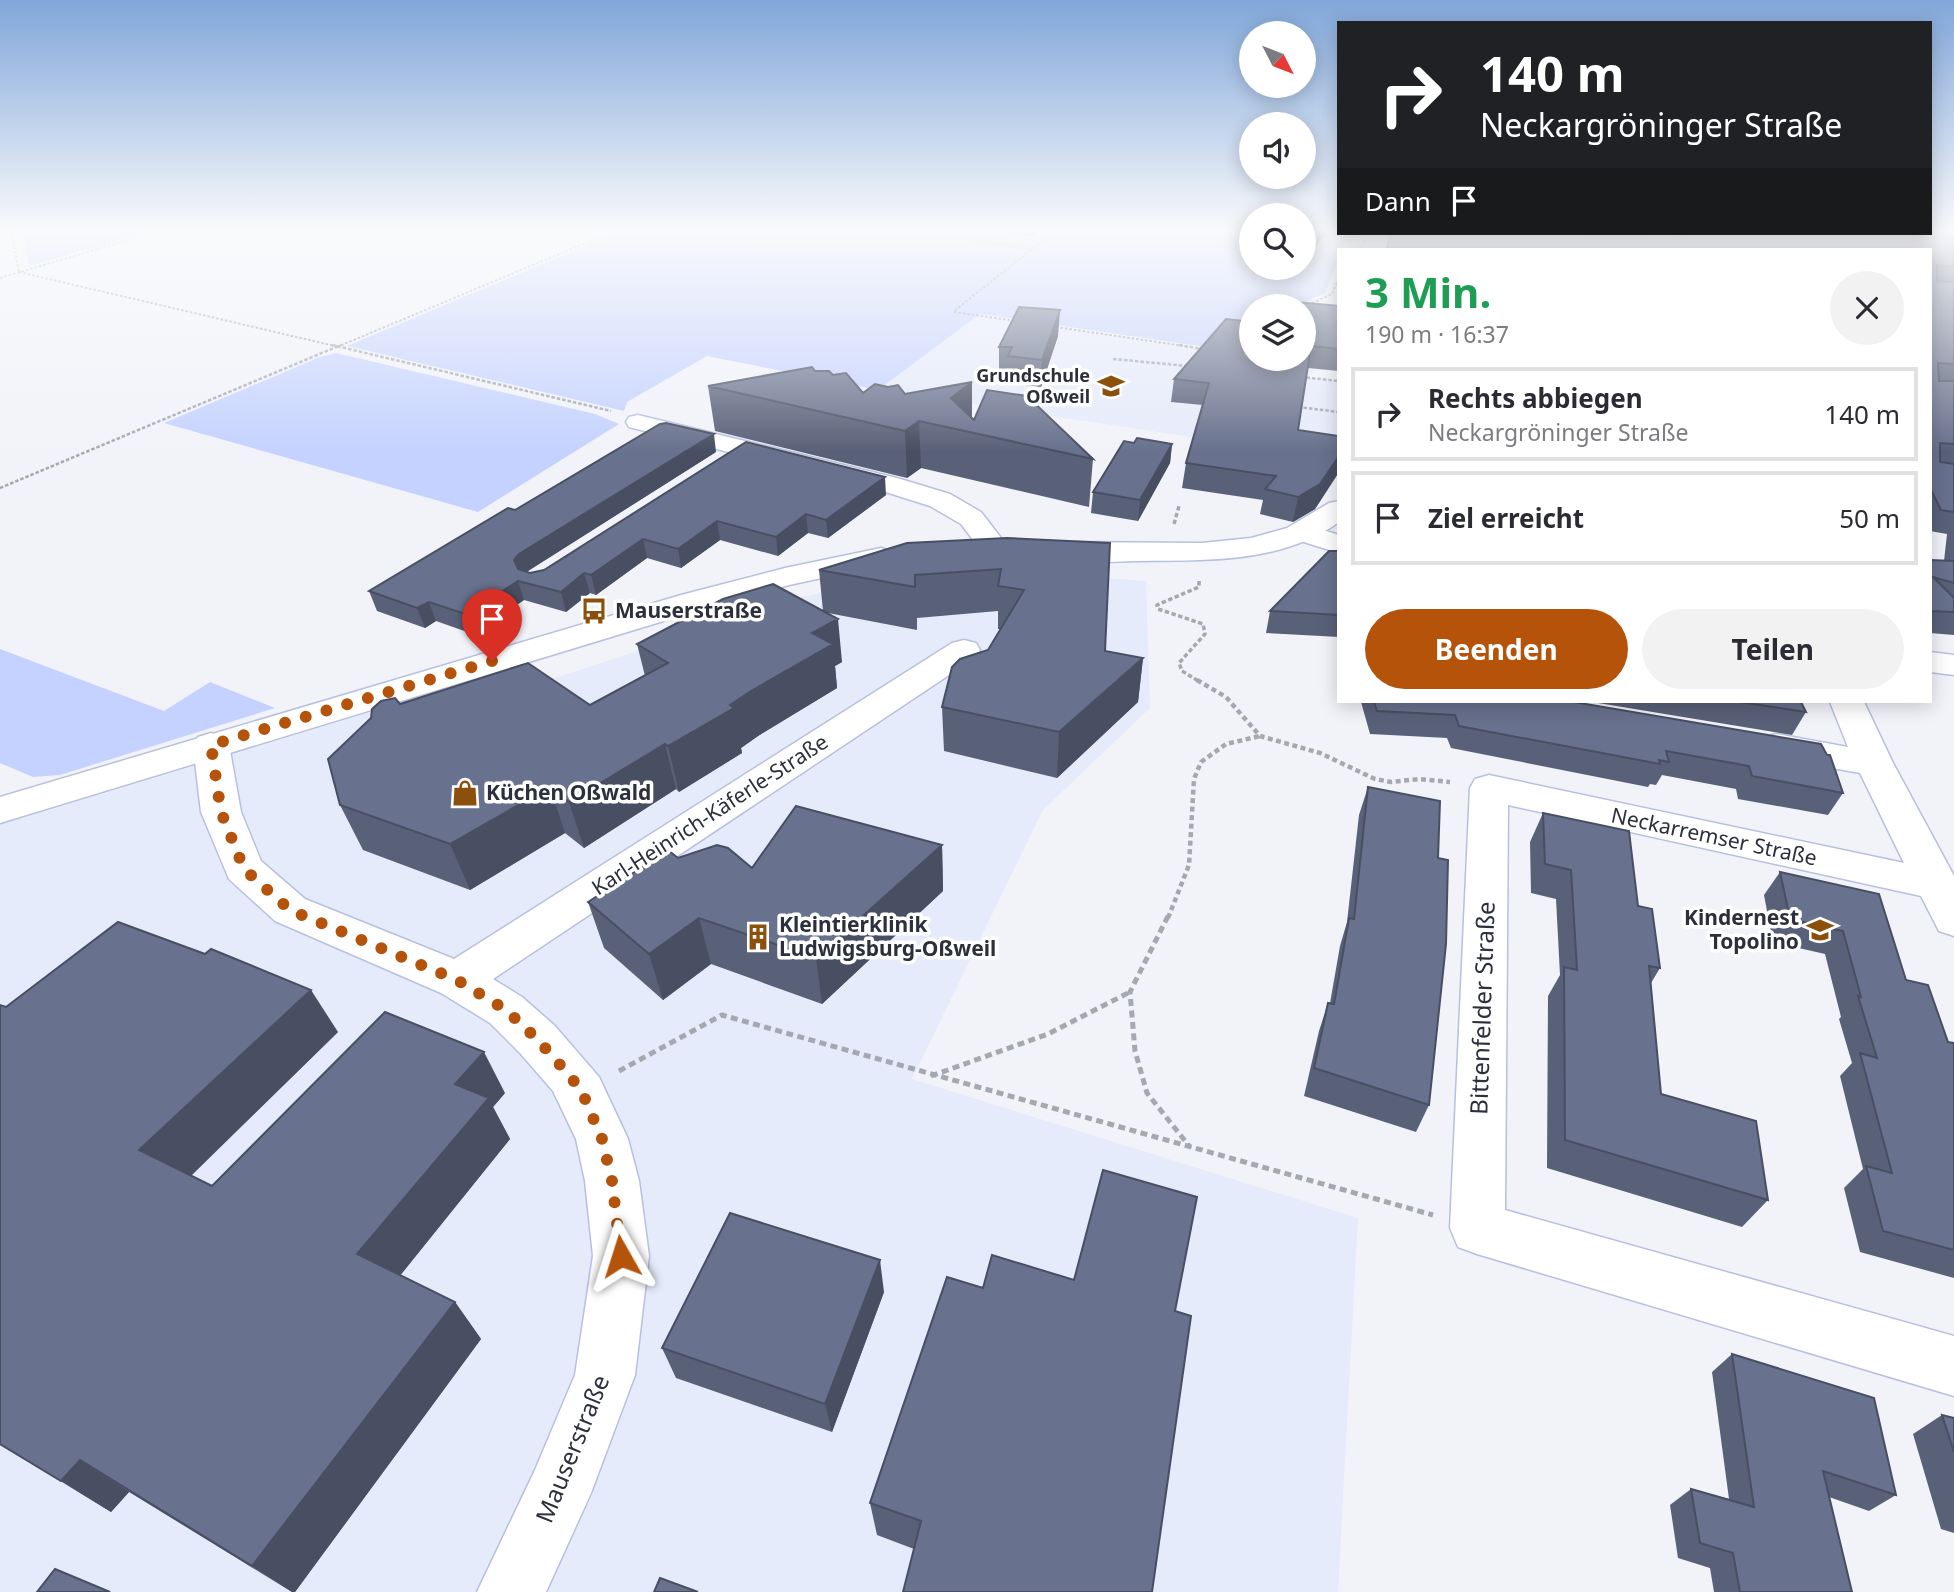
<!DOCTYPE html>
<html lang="de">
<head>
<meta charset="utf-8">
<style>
	:root { --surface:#fff; --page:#f2f2f3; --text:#2b2b33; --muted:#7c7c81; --line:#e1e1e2; --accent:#b45309 }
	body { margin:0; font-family:"Noto Sans",sans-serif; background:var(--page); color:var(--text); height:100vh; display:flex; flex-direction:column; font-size:26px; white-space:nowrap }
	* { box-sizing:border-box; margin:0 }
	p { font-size:23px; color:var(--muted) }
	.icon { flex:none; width:38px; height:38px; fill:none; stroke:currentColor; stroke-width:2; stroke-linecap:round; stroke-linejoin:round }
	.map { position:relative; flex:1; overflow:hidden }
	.drawer { position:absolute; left:1337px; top:248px; width:595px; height:455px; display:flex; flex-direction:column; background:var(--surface); border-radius:0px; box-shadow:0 4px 18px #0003 }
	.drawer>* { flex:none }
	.banner { position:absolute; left:1337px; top:21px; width:595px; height:214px; border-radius:0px; box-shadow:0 4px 18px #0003; background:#202124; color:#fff; overflow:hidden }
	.needle { width:46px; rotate:132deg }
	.fabs { position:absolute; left:1239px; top:21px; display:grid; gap:14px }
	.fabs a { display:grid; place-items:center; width:77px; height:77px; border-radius:50%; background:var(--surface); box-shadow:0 4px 18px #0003; font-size:35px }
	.pin { position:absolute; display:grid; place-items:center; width:60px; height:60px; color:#fff; margin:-72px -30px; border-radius:50% 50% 50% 0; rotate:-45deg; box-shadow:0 0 7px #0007 }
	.pin .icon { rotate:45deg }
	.me { position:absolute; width:77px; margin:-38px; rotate:354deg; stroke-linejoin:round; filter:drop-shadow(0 0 5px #0008) }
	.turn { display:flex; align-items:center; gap:24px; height:147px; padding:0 28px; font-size:32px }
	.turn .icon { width:91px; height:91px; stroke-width:2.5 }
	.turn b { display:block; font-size:49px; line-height:60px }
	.then { display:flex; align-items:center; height:66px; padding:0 28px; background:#0003; gap:14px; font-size:26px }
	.round { display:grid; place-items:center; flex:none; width:74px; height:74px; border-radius:37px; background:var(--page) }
	.overview { display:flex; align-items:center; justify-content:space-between; height:119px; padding:0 28px }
	h1 { font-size:42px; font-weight:700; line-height:52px; color:#1e9e55 }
	.button { display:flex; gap:14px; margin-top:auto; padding:14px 28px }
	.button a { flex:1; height:80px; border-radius:42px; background:var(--accent); color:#fff; font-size:28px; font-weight:700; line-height:80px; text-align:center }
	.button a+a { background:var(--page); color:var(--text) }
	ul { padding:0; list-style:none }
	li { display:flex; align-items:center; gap:21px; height:94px; margin:0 14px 10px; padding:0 14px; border:4px solid var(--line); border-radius:0px }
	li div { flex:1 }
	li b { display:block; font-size:26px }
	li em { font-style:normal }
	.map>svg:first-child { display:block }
	.built { fill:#e6ebfb }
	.green { fill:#c5d2ff }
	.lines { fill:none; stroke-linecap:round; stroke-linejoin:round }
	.minor-casing { stroke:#b7c0df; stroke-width:3 }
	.major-casing { stroke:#b7c0df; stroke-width:3 }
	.path-far4 { stroke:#a5a8b1; stroke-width:2; stroke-dasharray:2.5 2; stroke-linecap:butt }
	.path-far3 { stroke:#a5a8b1; stroke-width:2.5; stroke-dasharray:3.5 2; stroke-linecap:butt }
	.path-far2 { stroke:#a5a8b1; stroke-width:3.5; stroke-dasharray:4.5 2.5; stroke-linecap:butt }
	.path-far1 { stroke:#a5a8b1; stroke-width:4.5; stroke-dasharray:5 3.5; stroke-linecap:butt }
	.path { stroke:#a5a8b1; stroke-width:5; stroke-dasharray:7 4.5; stroke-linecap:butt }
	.minor { fill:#fff; fill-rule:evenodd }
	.major { fill:#fff; fill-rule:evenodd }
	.wall { fill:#596179 }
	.shaded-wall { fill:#494f63 }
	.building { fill:#68718d; stroke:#494f63; stroke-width:2 }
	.route { stroke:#b45309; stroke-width:12; stroke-dasharray:0 21.6 }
	.labels { text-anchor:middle; stroke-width:7; stroke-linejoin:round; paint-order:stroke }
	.far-poi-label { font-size:18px; font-weight:bold; fill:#2c303c; stroke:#fff; text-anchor:end }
	.poi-label { font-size:21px; font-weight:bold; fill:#2c303c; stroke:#fff; text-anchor:start }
	.street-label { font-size:21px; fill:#2c303c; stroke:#fff }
	.near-street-label { font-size:24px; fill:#2c303c; stroke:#fff }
</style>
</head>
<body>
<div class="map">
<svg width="1954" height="1592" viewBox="0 0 1954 1592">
	<rect width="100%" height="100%" fill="#f1f3f9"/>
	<path class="built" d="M977,316L1237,355L1233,371L1339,381V459L878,390Z
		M1001,571L1146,581L1150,708L1043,810L912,1079L1358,1218L1338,1592H0V808L21,819L427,695L437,717L801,597L901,577Z"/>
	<path class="green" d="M24,229H160L29,266Z
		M706,229H1251V268H1304V229L1349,233L1342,250H1339V258L1325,293L1297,306H1251V344L1233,351L980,314L878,390L707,356L627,402L624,411L347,346L621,231L640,230L676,235Z
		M336,353L595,414L619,424L478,512L164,423L320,357Z
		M0,649L164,711L210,682L275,708L60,775L33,777L0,763Z"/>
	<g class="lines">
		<g class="minor-casing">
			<path id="minor" d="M1350,233H1367L1359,250H1341Z
				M1660,233H1677L1683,250H1665Z
				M638,415L897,478L950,494L981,512L1008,547L1003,553L993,556L983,553L961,524L930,506L879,490L629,427L626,422L629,417Z
				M1301,523L1339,535V553L1291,538L1287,532L1291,526Z
				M964,640L976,643L980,650L976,657L493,979L522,997L554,1025L599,1077L628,1139L639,1181L649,1256L635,1375L591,1493L546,1592H477L535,1470L575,1375L593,1256L585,1181L576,1139L553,1091L520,1053L490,1023L441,993L275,921L229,879L201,812L193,745L198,737L211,733L224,737L229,745L241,812L261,861L305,899L454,959L952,643Z
				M1930,652L1954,655V675L1930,672Z
				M1830,702H1864L1893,763L1954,876V936L1939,931L1921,896L1508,805L1505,1210L1954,1336V1396L1477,1254L1458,1247L1450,1228L1470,788L1475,779L1489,775L1904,863L1860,773L1776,758L1763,754L1758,746L1763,738L1776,734L1848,747Z"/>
		</g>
		<g class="major-casing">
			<path id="major" d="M1339,501V522C1281,564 1205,560 1137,561C1107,562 1074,564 1046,557L1041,551L1046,545L1056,542L1202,543L1251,538L1287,528L1329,503Z
				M881,548L891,551L896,557L891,563L789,585L703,609L0,823V797L681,595L785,568Z"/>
		</g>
		<path class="path-far4" d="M11,229L19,272
			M650,229H682
			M916,229L1031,250L954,311
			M1031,250L1056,229
			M19,272L339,347
			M0,278L165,229
			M1304,307L1332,294L1339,278
			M954,312L1016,321
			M1056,327L1191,347
			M337,347L619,229"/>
		<path class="path-far3" d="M332,345L611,411
			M1179,345L1203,349
			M1113,359L1188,366
			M1301,377L1339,381
			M1298,407L1339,412
			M0,488L341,345"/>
		<path class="path-far2" d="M1174,524L1179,506
			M1199,581V587L1157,605L1158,609L1203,624L1205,634L1179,663L1182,671L1200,682"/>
		<path class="path-far1" d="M1197,680L1226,697L1260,736L1320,753L1375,779L1391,782L1419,779L1450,782
			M1168,918L1189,865L1194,779L1201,762L1226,744L1260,736"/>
		<path class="path" d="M1168,916L1130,992L1135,1051L1147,1093L1190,1147
			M619,1071L722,1015L1433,1215
			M931,1076L1048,1034L1130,992"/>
		<use href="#minor" class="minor"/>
		<use href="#major" class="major"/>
	</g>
	<path class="wall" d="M975,229H1041L1032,236Z
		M1930,229H1954V635L1930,633V560L1944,561L1947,534L1930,531V250H1386L1389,233H1668L1669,237H1680L1679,233H1930Z
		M1339,306V371L1308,368L1298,430L1339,456V472L1315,509L1293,522L1260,514L1263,500L1182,488L1186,463L1203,405L1171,402L1174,379L1251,359Z
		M1058,336L1041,387L1007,383V374L999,373V347Z
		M815,371L833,375L863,393L905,394L974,420L1093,459L1089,507L921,468L907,478L715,431L708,386Z
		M746,442L886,495L828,538L808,533L778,556L720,540L681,568L647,558L596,595L590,593L566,612L524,600L490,623L486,622L470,633L436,621L425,628L377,611L369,591L515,510L716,452L526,572L530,573L544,570Z
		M1134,443L1172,444L1170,463L1138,521L1091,513L1093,492Z
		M1007,538L1105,651L1143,658L1138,702L1057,778L944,751L942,707L988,650L1001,629H998V611L917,618V630L828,613L842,662L835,666L837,688L758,736L741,748L742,753L679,792L676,789L584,848L565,833L470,890L363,850L340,805L400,704L590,705L645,676L637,644L823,611L819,570Z
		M1339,551V637L1266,633L1270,611Z
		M1361,702H1574L1843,793L1828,815L1738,799L1736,789L1662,775L1656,785L1650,784L1648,787L1451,748L1447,738L1370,734Z
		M1592,702H1801L1806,712L1792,735Z
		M1368,787L1429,1105L1416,1132L1304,1096L1319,1031L1328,1003H1330L1340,946L1347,922L1359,815Z
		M1543,813L1638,906L1660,968L1651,983L1661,1094L1768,1200L1742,1227L1547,1168L1548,996L1560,975L1556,899L1531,893L1530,842Z
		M942,845L943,891L822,1004L711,964L663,1000L604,948L588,902L678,858L752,868Z
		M1780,872L1906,980L1948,1042L1954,1043V1278L1860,1252L1844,1188L1863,1169L1840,1076L1852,1063L1839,1019L1841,1017L1825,954L1773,942L1764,895Z
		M6,1007L338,1032L191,1176L212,1186L505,1093L493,1107L510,1139L400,1275L455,1302L481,1339L295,1592H292L129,1492L111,1512L0,1444Z
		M983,1288L1175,1311L914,1549L877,1535L870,1503Z
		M884,1292L832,1432L676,1378L662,1348Z
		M1732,1354L1896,1495L1869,1511L1829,1497L1852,1592H1714L1710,1568L1678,1558L1670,1505L1691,1489L1729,1499L1712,1372Z
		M1942,1415L1954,1418V1533L1941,1529L1913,1434Z"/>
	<path class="shaded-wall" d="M1032,229H1041L1032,236Z
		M1322,229H1330L1304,261V251Z
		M1060,310L1058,336L1041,387L1042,360Z
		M972,382V427L951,398Z
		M919,421L921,468L907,478L905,431Z
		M714,434L716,452L525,573L520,580L514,560L519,554Z
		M1172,444L1170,463L1138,521L1140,500Z
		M1339,456V472L1315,509L1293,522L1298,497Z
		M885,477L886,495L828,538L826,520Z
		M806,514L808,533L778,556L776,537Z
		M717,521L720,540L681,568L678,549Z
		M643,539L647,558L596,595L591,575Z
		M584,573L590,593L566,612L561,592Z
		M518,581L524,600L490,623L483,604Z
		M429,602L436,621L425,628L417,608Z
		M479,602L486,622L470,633L462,613Z
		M838,619L842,662L835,666L837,688L758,736L741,748L742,753L679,792L668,746L730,705L812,633Z
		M1143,658L1138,702L1057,778L1059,732Z
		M665,744L676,789L584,848L569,802Z
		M550,787L565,833L470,890L450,844Z
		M942,845L943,891L822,1004L816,958Z
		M699,918L711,964L663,1000L649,954Z
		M311,990L338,1032L176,1190L139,1150Z
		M484,1052L505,1093L493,1107L510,1139L387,1292L357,1254L455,1084Z
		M880,1260L884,1292L832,1432L825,1404Z
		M455,1302L481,1339L295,1592H292L252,1566Z
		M80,1460L129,1492L111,1512L61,1481Z"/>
	<path class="building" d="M1304,229H1322L1304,251Z
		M1390,233H1557L1596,238H1645L1647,235L1644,233H1668L1669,237L1691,236L1690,233H1875L1954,239V267L1937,265V281L1954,282V364L1938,363L1939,381H1954V444L1940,443V462L1954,464V512L1941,510L1930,488V250H1387Z
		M1285,301L1339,306V349L1311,346L1298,430L1339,436V456L1320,484L1298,497L1265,489L1276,476L1186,463L1209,383L1174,379L1226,319L1251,322V359H1304V306H1284Z
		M1019,307L1060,310L1042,360L1008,356L1012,347H999Z
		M812,367L815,371H829L833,375L846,373L863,393L875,384L888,387L898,385L905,394L972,382L951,398L974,420L987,390L1027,396L1093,459L919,421L905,431L708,386Z
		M666,423L714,434L519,554L514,560L518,569L530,573L544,570L746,442L885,477L826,520L806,514L776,537L717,521L678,549L643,539L591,575L584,573L561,592L518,581L483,604L479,602L462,613L429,602L417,608L369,591L508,508L515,510L660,424Z
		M1137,438L1172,444L1140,500L1093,492L1124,441L1134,443Z
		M1007,538L1110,543L1105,651L1143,658L1059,732L942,707L952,667L960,659L988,650L1024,590L998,586L1001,569L915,575V587L819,570L907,543Z
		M1329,551H1339V615L1270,611Z
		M1930,560L1954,561V583L1933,577L1954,598V612L1930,611Z
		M773,584L838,619L812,633L833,644L751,691L730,705L734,708L668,746L665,744L569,802L550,787L450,844L340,805L328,759L371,718L372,709L381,701L395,698L400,704L528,663L590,705L668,663L637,644L723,599Z
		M1374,702H1574L1821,744L1827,755H1830L1843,793L1752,776L1749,766L1666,751L1669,762L1659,760L1660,764L1459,726L1455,715L1377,711Z
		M1740,702H1801L1806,712Z
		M1368,787L1440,801L1438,858L1448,860L1446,944L1429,1105L1314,1068L1328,1003L1334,1004L1349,918L1354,919Z
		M796,806L942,845L816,958L699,918L649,954L588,902L668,850L678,858L717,845L728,848L752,868Z
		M1543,813L1629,831L1638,906L1652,909L1660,968L1649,966L1661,1094L1756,1121L1768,1200L1565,1140L1564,967L1577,970L1571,870L1545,864Z
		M1780,872L1879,894L1906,980L1928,985L1948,1042L1954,1043V1250L1883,1231L1866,1166L1892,1173L1860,1053L1877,1058L1858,996L1861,997L1843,931L1790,919Z
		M118,922L205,954L211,949L311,990L139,1150L212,1186L385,1012L484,1052L455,1084L489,1098L357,1254L455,1302L252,1566L80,1460L61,1481L0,1444V1005L6,1007Z
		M1103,1170L1197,1197L1175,1311L1191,1316L1152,1592H903L921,1521L870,1503L947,1277L983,1288L992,1255L1074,1280Z
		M730,1213L880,1260L825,1404L662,1348Z
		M1732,1354L1874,1398L1896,1495L1823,1471L1852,1592H1740L1733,1553L1700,1543L1691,1489L1754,1507Z
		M1942,1415L1954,1418V1452Z
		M55,1569L110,1592H37Z
		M660,1578L698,1592H654Z"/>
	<linearGradient id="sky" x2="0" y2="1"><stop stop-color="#80a6d9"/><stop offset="0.51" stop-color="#f9fafc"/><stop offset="1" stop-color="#f9fafc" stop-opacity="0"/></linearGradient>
	<rect width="1954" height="452" fill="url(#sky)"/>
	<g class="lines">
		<path class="route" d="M492,661L211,745L221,812L244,869L290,910L457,980L506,1010L537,1039L570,1076L582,1092L602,1139L612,1181L621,1256"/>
	</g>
	<defs>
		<g id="school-bare" transform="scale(2.1)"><path d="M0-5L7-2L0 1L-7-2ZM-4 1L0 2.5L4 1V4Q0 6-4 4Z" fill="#8b500c" stroke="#fff" stroke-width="2.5" paint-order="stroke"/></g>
		<g id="bus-bare" transform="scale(2.1)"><path d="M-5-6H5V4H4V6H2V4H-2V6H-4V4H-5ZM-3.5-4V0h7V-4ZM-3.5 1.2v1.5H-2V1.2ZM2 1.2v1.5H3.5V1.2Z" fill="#8b500c" stroke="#fff" stroke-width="2.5" paint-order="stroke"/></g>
		<g id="shop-bare" transform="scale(2.1)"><path d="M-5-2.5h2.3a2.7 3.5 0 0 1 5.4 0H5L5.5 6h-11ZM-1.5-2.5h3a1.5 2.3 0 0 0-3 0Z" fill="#8b500c" stroke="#fff" stroke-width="2.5" paint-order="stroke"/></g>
		<g id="building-bare" transform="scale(2.1)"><path d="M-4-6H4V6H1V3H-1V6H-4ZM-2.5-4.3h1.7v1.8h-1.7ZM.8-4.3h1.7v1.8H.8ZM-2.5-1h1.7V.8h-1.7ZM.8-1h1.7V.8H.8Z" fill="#8b500c" stroke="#fff" stroke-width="2.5" paint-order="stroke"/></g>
	</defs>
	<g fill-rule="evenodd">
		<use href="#school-bare" x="1111" y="386"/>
		<use href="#bus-bare" x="594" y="611"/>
		<use href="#shop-bare" x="465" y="793"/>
		<use href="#school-bare" x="1820" y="930"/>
		<use href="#building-bare" x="758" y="937"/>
	</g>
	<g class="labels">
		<g class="far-poi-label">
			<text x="1090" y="382">Grundschule<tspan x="1090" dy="21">Oßweil</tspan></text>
		</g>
		<g class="poi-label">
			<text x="615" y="618">Mauserstraße</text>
			<text x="486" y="800">Küchen Oßwald</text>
			<text x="1799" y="925" text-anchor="end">Kindernest<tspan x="1799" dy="24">Topolino</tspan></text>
			<text x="779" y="932">Kleintierklinik<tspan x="779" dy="24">Ludwigsburg-Oßweil</tspan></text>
		</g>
		<g class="street-label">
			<text transform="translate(710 815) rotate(-33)" y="7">Karl-Heinrich-Käferle-Straße</text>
			<text transform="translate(1714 837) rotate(12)" y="7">Neckarremser Straße</text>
		</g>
		<g class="near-street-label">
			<text transform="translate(1483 1008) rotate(-88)" y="8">Bittenfelder Straße</text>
			<text transform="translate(573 1449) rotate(-68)" y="8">Mauserstraße</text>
		</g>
	</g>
</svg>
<div class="fabs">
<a><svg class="needle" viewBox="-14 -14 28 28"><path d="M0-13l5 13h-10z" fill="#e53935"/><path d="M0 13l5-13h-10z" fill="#7c7c81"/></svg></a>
<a><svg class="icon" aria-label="sound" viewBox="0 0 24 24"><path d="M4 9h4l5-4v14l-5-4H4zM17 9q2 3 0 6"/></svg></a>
<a><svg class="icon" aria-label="search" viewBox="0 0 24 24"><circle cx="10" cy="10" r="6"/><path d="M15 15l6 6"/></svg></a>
<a><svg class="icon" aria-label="layers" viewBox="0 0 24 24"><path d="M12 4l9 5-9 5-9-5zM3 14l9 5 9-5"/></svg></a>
</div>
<div class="pin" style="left:492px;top:661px;background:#d93025"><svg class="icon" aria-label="arrive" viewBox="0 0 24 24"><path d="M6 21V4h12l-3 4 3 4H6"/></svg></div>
<svg class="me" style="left:621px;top:1256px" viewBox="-20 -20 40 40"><path d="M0-17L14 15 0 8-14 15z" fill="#b45309" stroke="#fff" stroke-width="4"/></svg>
<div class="banner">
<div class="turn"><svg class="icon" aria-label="right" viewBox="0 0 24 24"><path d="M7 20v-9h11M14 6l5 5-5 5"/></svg><div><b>140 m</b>Neckargröninger Straße</div></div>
<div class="then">Dann<svg class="icon" aria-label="arrive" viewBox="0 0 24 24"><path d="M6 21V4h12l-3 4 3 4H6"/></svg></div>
</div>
<section class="drawer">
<div class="overview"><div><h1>3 Min.</h1><p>190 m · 16:37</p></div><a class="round"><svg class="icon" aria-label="close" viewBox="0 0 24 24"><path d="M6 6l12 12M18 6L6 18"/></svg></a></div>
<ul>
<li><svg class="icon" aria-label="right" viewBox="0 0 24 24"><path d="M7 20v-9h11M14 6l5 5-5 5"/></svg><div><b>Rechts abbiegen</b><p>Neckargröninger Straße</p></div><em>140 m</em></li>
<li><svg class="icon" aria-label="arrive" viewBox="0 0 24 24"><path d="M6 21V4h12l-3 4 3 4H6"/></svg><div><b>Ziel erreicht</b></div><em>50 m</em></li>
</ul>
<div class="button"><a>Beenden</a><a>Teilen</a></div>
</section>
</div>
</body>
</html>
